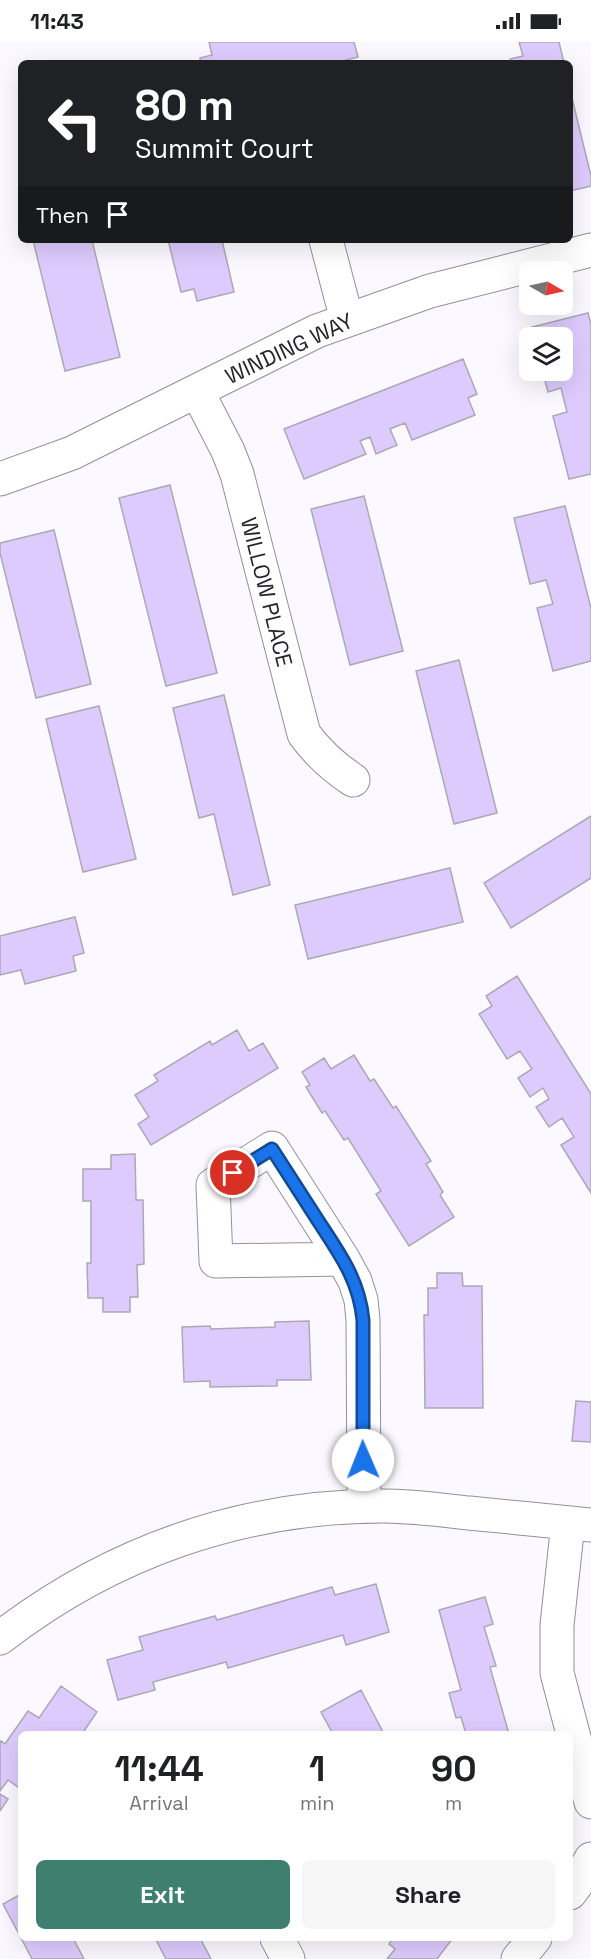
<!DOCTYPE html>
<html lang="en">
<head>
<meta charset="utf-8">
<style>
	:root { --surface:#fff; --page:#f6f6f6; --text:#202124; --muted:#757577; --accent:#3e7f6f }
	body { margin:0; font-family:"Space Grotesk",sans-serif; background:var(--page); color:var(--text); height:100vh; display:flex; flex-direction:column; font-size:22px; white-space:nowrap }
	* { box-sizing:border-box; margin:0 }
	p { font-size:20px; color:var(--muted) }
	.icon { flex:none; width:33px; height:33px; fill:none; stroke:currentColor; stroke-width:2; stroke-linecap:round; stroke-linejoin:round }
	.map { position:relative; flex:1; overflow:hidden }
	.side { position:absolute; left:18px; top:1689px; width:555px; height:210px; display:flex; flex-direction:column; background:var(--surface); border-radius:9px; box-shadow:0 6px 24px #0002 }
	.side>* { flex:none }
	.guide { position:absolute; left:18px; top:18px; width:555px; height:183px; border-radius:9px; box-shadow:0 6px 24px #0002; background:#202124; color:#fff; overflow:hidden }
	.needle { width:39px; rotate:99deg }
	.tools { position:absolute; left:519px; top:219px; display:grid; gap:12px }
	.tools a { display:grid; place-items:center; width:54px; height:54px; border-radius:9px; background:var(--surface); box-shadow:0 6px 24px #0002; font-size:30px }
	.pin { position:absolute; display:grid; place-items:center; width:51px; height:51px; color:#fff; margin:-26px; border:3px solid #fff; border-radius:50%; box-shadow:0 2px 6px #0007 }
	.me { position:absolute; width:66px; margin:-33px; rotate:359deg; stroke-linejoin:round; filter:drop-shadow(0 0 4px #0008) }
	.turn { display:flex; align-items:center; gap:21px; height:126px; padding:0 18px; font-size:27px }
	.turn .icon { width:78px; height:78px; stroke-width:2.5 }
	.turn b { display:block; font-size:42px; line-height:51px }
	.then { display:flex; align-items:center; height:57px; padding:0 18px; background:#0003; gap:12px; font-size:22px }
	.eta { display:flex; justify-content:space-evenly; align-items:center; height:102px; text-align:center }
	.eta b { font-size:36px; font-weight:700; line-height:42px }
	.primary-button { display:flex; gap:12px; margin-top:auto; padding:12px 18px }
	.primary-button a { flex:1; height:69px; border-radius:9px; background:var(--accent); color:#fff; font-size:24px; font-weight:700; line-height:69px; text-align:center }
	.primary-button a+a { background:var(--page); color:var(--text) }
	.status { display:flex; justify-content:space-between; align-items:center; height:42px; padding:0 30px; background:var(--surface); direction:ltr }
	.status svg { height:16px; fill:currentColor }
	.map>svg:first-child { display:block }
	.building { fill:#ddcbfd; stroke:#aca8b5; stroke-width:1.5 }
	.lines { fill:none; stroke-linecap:round; stroke-linejoin:round }
	.minor-casing { stroke:#938f9c; stroke-width:35 }
	.minor { stroke:#fff; stroke-width:33 }
	.route-casing { stroke:#114b97; stroke-width:15 }
	.route { stroke:#1a73e8; stroke-width:10 }
	.labels { text-anchor:middle; stroke-width:6; stroke-linejoin:round; paint-order:stroke }
	.street-label { font-size:22px; fill:#27252a; stroke:#fff }
</style>
</head>
<body>
<div class="status"><b>11:43</b><svg viewBox="0 0 49 12"><path d="M0 12V9h3v3zM5 12V6h3v6zM10 12V3h3v9zM15 12V0h3v12zM26 1h20v11H26zM47 4h2v5h-2z"/></svg></div>
<div class="map">
<svg width="591" height="1917" viewBox="0 0 591 1917">
	<rect width="100%" height="100%" fill="#fbf9ff"/>
	<path class="building" d="M209,0H354L358,15L335,21H201L200,16L212,13Z
		M519,0H559L564,21H511L510,17L523,14Z
		M570,48L591,134V144L570,149Z
		M33,198H92L120,315L65,329Z
		M168,198H222L234,250L197,259L194,247L181,250Z
		M588,271L591,282V432L569,437L553,374L567,370L561,346L548,350L542,328H562V296H534L532,285Z
		M463,317L477,352L468,356L475,373L412,398L405,381L390,387L397,403L376,412L370,395L360,399L366,412L304,437L284,387Z
		M170,443L217,631L166,644L119,456Z
		M364,454L403,609L350,623L311,467Z
		M565,464L591,566V619L553,629L537,566L553,562L546,538L530,542L514,476Z
		M54,488L91,642L36,656L0,511V501Z
		M459,618L497,771L454,782L416,629Z
		M224,653L270,843L233,853L214,772L199,776L173,666Z
		M99,664L136,817L83,830L46,677Z
		M591,774V836L511,886L484,841Z
		M450,826L463,880L308,917L295,863Z
		M75,875L84,911L73,914L76,929L25,942L21,928L0,933V894Z
		M517,934L591,1052V1151L561,1103L574,1095L562,1076L549,1085L536,1065L549,1057L543,1046L530,1055L518,1036L532,1027L520,1009L507,1017L479,972L492,964L486,954Z
		M237,988L249,1009L263,1001L278,1026L151,1103L138,1082L149,1075L135,1053L158,1039L154,1033L210,999L212,1003Z
		M354,1013L370,1039L374,1037L393,1066L396,1064L431,1119L426,1122L443,1150L440,1153L454,1175L409,1204L376,1152L381,1149L348,1096L344,1098L325,1069L322,1071L306,1045L310,1043L302,1030L324,1016L331,1027Z
		M135,1112L136,1158H143L144,1222L137,1223L138,1255H130V1270H103V1256H88L87,1221H91V1159H83V1127H111V1113Z
		M437,1231H462L463,1244H482L483,1366H425L424,1273H428V1246H437Z
		M309,1279L311,1338H277V1344L210,1345V1339L184,1340L182,1285L210,1284L211,1287L275,1285V1280Z
		M576,1359L591,1360V1400L572,1399Z
		M376,1542L389,1590L346,1603L343,1593L228,1626L226,1620L153,1640L155,1648L118,1658L107,1618L143,1608L139,1595L215,1574L217,1578L332,1545L335,1553Z
		M485,1555L493,1582L484,1585L496,1624L490,1625L509,1692H466L461,1675L456,1676L449,1651L461,1648L439,1568Z
		M61,1644L97,1670L82,1692H21V1743L19,1746L8,1738L0,1749V1701L1,1699L5,1702L28,1669L39,1676Z
		M361,1648L384,1692H333L321,1670Z
		M0,1752L8,1757L0,1769Z
		M21,1852V1896L3,1862Z
		M21,1896H73L84,1917H32Z
		M155,1896H200L211,1917H166Z
		M393,1896H453L437,1917H387L395,1907L389,1902Z"/>
	<g class="lines">
		<g class="minor-casing">
			<path id="minor" d="M326,198L347,278
				M197,349L228,409L237,432L304,692C318,711 333,725 353,738
				M0,437L72,411L317,289L430,249L591,208
				M343,1217L216,1219L213,1143L272,1106L343,1217L355,1239L361,1258L363,1278L364,1464
				M568,1481L557,1583V1631L591,1760
				M0,1596C111,1510 242,1464 383,1464C412,1464 441,1468 469,1471C510,1475 550,1479 591,1483
				M570,1851L581,1836L591,1817
				M277,1896L288,1917
				M518,1917L535,1896"/>
		</g>
		<use href="#minor" class="minor"/>
	</g>
	<g class="lines">
		<g class="route-casing">
			<path id="route" d="M233,1131L272,1107C287,1130 302,1154 317,1177C339,1211 359,1237 363,1278V1418"/>
		</g>
		<use href="#route" class="route"/>
	</g>
	<g class="labels">
		<g class="street-label">
			<text transform="translate(289 306) rotate(-25)" y="8">WINDING WAY</text>
			<text transform="translate(267 550) rotate(76)" y="8">WILLOW PLACE</text>
		</g>
	</g>
</svg>
<div class="tools">
<a><svg class="needle" viewBox="-14 -14 28 28"><path d="M0-13l5 13h-10z" fill="#e53935"/><path d="M0 13l5-13h-10z" fill="#757577"/></svg></a>
<a><svg class="icon" aria-label="layers" viewBox="0 0 24 24"><path d="M12 4l9 5-9 5-9-5zM3 14l9 5 9-5"/></svg></a>
</div>
<div class="pin" style="left:233px;top:1131px;background:#d93025"><svg class="icon" aria-label="arrive" viewBox="0 0 24 24"><path d="M6 21V4h12l-3 4 3 4H6"/></svg></div>
<svg class="me" style="left:363px;top:1418px" viewBox="-20 -20 40 40"><circle r="19" fill="#fff"/><path d="M0-13L10 11 0 6-10 11z" fill="#1a73e8"/></svg>
<div class="guide">
<div class="turn"><svg class="icon" aria-label="left" viewBox="0 0 24 24"><path d="M17 20v-9H6M10 6l-5 5 5 5"/></svg><div><b>80 m</b>Summit Court</div></div>
<div class="then">Then<svg class="icon" aria-label="arrive" viewBox="0 0 24 24"><path d="M6 21V4h12l-3 4 3 4H6"/></svg></div>
</div>
<section class="side">
<div class="eta">
<div><b>11:44</b><p>Arrival</p></div>
<div><b>1</b><p>min</p></div>
<div><b>90</b><p>m</p></div>
</div>
<div class="primary-button"><a>Exit</a><a>Share</a></div>
</section>
</div>
</body>
</html>
